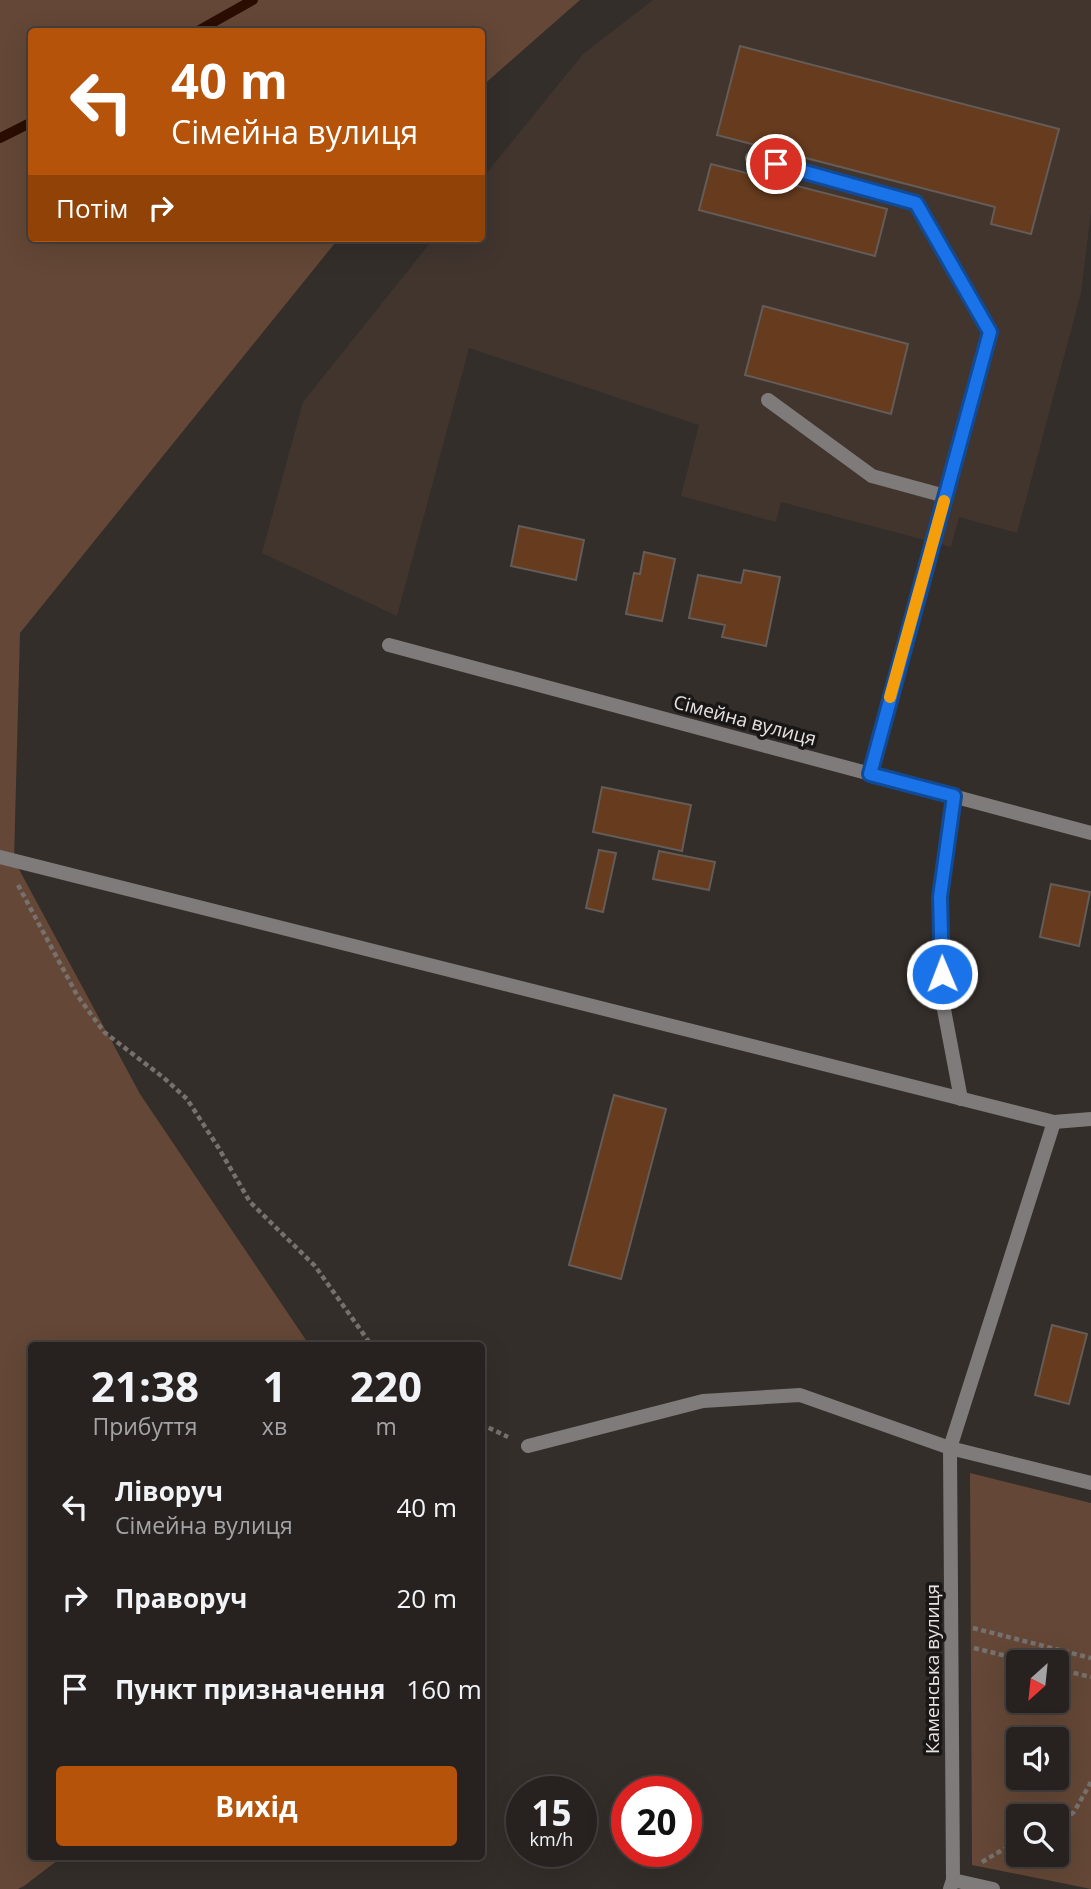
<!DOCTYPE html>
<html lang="uk">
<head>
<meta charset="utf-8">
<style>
	:root { --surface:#272220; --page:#332f2d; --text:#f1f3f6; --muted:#a4a4a5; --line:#433f3e; --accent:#b45309 }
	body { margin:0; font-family:"Open Sans",sans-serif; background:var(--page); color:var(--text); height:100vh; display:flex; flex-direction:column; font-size:26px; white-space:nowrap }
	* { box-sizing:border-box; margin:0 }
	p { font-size:23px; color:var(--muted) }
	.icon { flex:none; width:38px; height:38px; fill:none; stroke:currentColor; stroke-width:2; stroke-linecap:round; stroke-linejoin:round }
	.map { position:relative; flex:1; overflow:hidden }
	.details { position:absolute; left:28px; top:1342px; width:457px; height:518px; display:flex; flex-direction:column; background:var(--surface); border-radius:7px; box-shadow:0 7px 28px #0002,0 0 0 2px var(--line) }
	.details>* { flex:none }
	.hud { position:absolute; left:28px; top:28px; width:457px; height:214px; border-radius:7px; box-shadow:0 7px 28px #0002,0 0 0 2px var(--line); background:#b45309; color:#fff; overflow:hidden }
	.needle { width:46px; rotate:207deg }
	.buttons { position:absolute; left:1006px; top:1650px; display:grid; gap:14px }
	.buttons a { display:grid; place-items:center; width:63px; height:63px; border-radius:7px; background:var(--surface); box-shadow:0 7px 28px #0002,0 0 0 2px var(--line); font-size:35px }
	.speed { position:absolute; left:506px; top:1776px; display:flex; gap:14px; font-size:35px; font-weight:700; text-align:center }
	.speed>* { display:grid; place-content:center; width:91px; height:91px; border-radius:50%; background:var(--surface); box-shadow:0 7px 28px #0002,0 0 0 2px var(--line); line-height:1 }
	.speed small { font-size:18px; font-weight:400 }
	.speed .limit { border:10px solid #d22; background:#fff; color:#111 }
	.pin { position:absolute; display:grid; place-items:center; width:60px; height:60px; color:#fff; margin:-30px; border:4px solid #fff; border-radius:50%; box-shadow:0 2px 7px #0007 }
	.me { position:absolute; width:77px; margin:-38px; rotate:359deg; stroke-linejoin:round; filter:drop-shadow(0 0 5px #0008) }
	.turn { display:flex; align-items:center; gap:24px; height:147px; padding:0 28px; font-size:32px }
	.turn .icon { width:91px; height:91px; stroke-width:2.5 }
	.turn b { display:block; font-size:49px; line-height:60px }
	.then { display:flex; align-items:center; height:66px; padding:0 28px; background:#0003; gap:14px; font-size:26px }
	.eta { display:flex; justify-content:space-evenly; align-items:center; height:119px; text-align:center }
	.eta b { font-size:42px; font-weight:700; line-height:49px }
	.button { display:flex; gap:14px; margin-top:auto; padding:14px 28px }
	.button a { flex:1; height:80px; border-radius:7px; background:var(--accent); color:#fff; font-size:28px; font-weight:700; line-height:80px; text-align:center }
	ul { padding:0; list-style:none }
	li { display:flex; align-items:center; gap:21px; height:91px; padding:0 28px }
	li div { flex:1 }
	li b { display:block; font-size:26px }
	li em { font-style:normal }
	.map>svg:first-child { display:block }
	.built { fill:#41352e }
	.green { fill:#644736; fill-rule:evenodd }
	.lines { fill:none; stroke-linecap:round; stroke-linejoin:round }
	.stream { stroke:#2b0d00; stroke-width:10 }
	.building { fill:#663b1e; stroke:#635c58; stroke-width:2 }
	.path { stroke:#76716d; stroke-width:4.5; stroke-dasharray:5 3.5; stroke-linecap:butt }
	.service { stroke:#7f7b7a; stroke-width:14 }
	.minor { stroke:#7f7b7a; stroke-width:14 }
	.tertiary { stroke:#7f7b7a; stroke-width:14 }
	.route-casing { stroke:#114b97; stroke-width:18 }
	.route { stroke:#1a73e8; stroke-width:12 }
	.slow { stroke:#f59e0b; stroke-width:12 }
	.labels { text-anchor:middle; stroke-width:7; stroke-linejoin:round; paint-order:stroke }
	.street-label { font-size:19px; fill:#e6e2e0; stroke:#191715 }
</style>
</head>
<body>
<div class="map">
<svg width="1091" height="1889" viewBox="0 0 1091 1889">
	<rect width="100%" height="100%" fill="#342e2a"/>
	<path class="built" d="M653,0H1091V212L1081,293L1017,533L959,517L951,547L781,502L776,522L681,496L699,425L469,348L397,616L262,553L303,402L434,238H481V180L583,54Z"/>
	<path class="green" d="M0,0H580L481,87V32H32V238H339L20,633L14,860L140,1094L310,1346H32V1857H62L24,1886L18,1889H0Z
		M970,1473L1091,1503V1889L972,1865ZM1057,1662V1701H1018V1662ZM1018,1740H1057V1778H1018ZM1057,1816V1855H1018V1816Z"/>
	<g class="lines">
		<path class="stream" d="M196,32L253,0
			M0,138L32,122"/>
	</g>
	<path class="building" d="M740,46L1059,129L1031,234L991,224L995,207L717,135Z
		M711,164L887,209L875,256L699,210Z
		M763,306L908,344L891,414L745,375Z
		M519,526L584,540L576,580L511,566Z
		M644,552L675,559L662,621L626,614L634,573L640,574Z
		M744,570L780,577L766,646L722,637L725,625L689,618L698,575L741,583Z
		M602,787L691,805L682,851L593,832Z
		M599,850L616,853L603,912L586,908Z
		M659,851L715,862L709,890L653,879Z
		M1051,884L1090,892L1079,946L1040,937Z
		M614,1095L666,1109L621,1279L569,1265Z
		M1052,1325L1087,1334L1069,1404L1035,1395Z"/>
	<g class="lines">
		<path class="path" d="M18,885L77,995L104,1032L164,1078L187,1099L218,1147L250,1202L315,1266L372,1346
			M481,1424L508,1437
			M973,1628L1091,1658
			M974,1648L1031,1662
			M1057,1669L1091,1677
			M1057,1825L1074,1812L1091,1782
			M982,1862L1004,1849L1018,1843"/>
		<path class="service" d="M752,158L916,203L990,332L870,774
			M768,400L872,476L945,496
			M954,796L940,897L942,999L961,1099
			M1054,1122L1091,1119
			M528,1446L703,1401L800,1395L950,1448"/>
		<path class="minor" d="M389,645L1091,833
			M950,1448L953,1880L950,1889
			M953,1880L993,1889"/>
		<path class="tertiary" d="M0,857L1054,1122L950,1448L1091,1483"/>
	</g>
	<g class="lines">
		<g class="route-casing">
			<path id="route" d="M776,164L916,203L990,332L870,774L954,796L940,897L942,974"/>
		</g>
		<use href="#route" class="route"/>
		<path class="slow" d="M890,697L944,501"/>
	</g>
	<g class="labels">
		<g class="street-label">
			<text transform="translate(745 720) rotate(15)" y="7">Сімейна вулиця</text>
			<text transform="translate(932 1669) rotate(-90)" y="7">Каменська вулиця</text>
		</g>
	</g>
</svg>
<div class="buttons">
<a><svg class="needle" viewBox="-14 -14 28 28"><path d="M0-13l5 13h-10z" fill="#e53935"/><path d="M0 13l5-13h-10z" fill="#a4a4a5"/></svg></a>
<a><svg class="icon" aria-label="sound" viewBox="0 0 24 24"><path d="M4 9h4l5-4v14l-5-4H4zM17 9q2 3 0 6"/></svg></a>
<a><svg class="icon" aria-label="search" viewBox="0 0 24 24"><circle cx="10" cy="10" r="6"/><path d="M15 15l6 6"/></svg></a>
</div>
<div class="speed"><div>15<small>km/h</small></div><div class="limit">20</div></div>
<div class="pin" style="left:776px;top:164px;background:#d93025"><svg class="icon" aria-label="arrive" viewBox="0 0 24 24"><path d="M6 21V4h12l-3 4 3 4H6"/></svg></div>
<svg class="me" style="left:942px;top:974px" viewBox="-20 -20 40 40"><circle r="17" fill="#1a73e8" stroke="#fff" stroke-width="3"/><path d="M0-11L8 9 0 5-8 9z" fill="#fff"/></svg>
<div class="hud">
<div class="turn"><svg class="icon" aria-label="left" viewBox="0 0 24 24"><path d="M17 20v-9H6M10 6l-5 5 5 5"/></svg><div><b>40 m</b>Сімейна вулиця</div></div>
<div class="then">Потім<svg class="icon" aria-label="right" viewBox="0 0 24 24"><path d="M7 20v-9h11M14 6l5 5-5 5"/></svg></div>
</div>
<section class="details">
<div class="eta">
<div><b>21:38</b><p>Прибуття</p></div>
<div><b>1</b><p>хв</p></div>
<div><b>220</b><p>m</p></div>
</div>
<ul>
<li><svg class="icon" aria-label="left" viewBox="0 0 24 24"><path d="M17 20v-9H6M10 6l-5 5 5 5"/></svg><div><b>Ліворуч</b><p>Сімейна вулиця</p></div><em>40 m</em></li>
<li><svg class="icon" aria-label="right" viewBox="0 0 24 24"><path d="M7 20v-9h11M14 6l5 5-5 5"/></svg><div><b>Праворуч</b></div><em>20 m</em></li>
<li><svg class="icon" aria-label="arrive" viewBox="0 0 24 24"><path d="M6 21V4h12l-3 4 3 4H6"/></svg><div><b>Пункт призначення</b></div><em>160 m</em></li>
</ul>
<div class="button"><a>Вихід</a></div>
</section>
</div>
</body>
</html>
